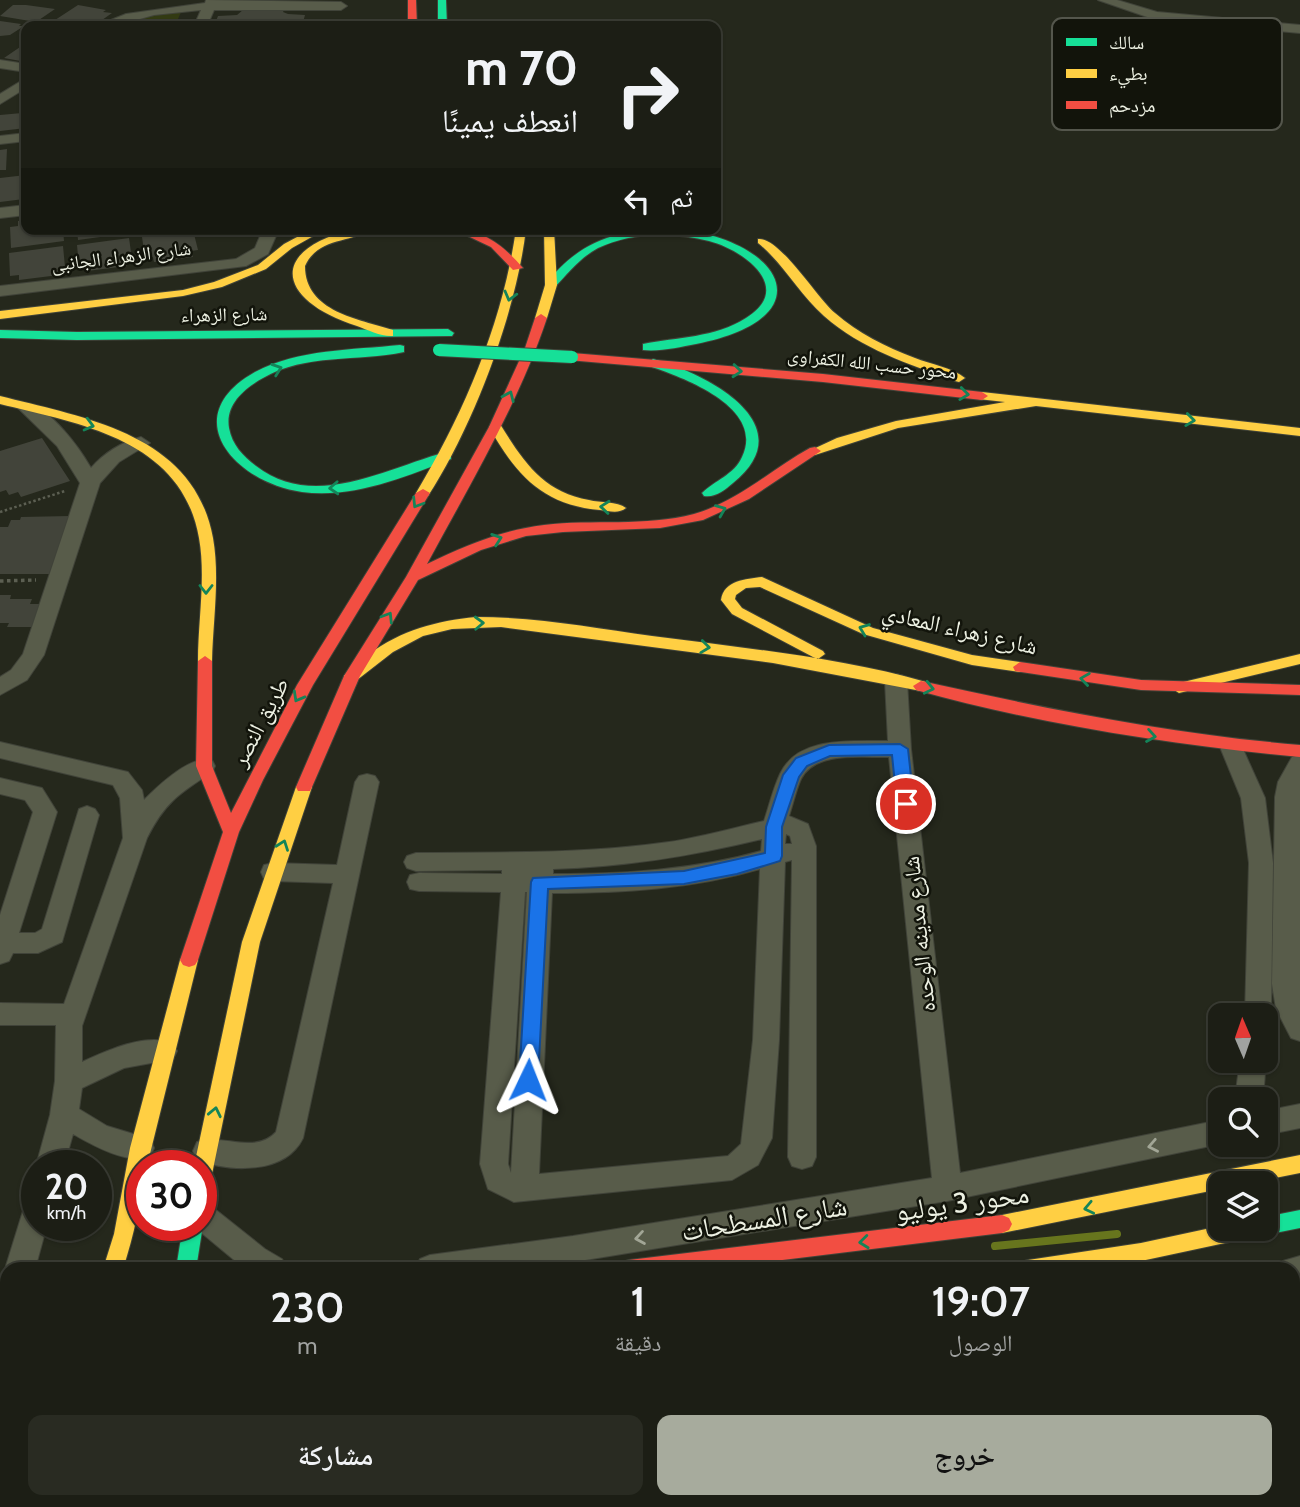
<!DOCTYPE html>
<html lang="ar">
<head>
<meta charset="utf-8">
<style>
	:root { --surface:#1c1e15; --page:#292b22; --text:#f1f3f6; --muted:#a0a2a0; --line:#3a3c34; --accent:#a7ab9d }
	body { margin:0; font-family:Cabin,"Noto Naskh Arabic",sans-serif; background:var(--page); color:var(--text); direction:rtl; height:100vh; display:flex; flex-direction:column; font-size:26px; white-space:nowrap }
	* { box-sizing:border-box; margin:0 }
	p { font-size:23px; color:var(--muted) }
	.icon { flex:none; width:38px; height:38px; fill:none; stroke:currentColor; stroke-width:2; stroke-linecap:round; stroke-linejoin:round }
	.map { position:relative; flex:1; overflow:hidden; direction:ltr }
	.panel { position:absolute; left:0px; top:1262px; width:1300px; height:247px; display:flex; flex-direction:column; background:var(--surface); border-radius:21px 21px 0 0; box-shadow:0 2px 5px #0004,0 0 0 2px var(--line); direction:rtl }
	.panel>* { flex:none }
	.guide { position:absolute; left:21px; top:21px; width:700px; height:214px; border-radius:14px; box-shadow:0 2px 5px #0004,0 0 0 2px var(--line); direction:rtl; background:#1c1e15; color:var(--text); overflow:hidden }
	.needle { width:46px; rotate:358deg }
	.fabs { position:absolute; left:1208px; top:1003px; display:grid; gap:14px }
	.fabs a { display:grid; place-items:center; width:70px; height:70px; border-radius:14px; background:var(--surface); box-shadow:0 2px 5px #0004,0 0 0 2px var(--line); font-size:35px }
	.speed { position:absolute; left:21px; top:1150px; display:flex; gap:14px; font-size:35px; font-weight:700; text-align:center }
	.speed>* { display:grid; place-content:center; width:91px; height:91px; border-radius:50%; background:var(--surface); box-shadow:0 2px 5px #0004,0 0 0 2px var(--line); line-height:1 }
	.speed small { font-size:18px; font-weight:400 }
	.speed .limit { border:10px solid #d22; background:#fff; color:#111 }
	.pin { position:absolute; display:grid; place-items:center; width:60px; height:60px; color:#fff; margin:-30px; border:4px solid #fff; border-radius:50%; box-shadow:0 2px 7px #0007 }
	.me { position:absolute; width:77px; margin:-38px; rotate:2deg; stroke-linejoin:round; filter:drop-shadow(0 0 5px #0008) }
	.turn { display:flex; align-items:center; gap:24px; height:147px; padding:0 28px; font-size:32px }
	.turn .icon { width:91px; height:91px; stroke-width:2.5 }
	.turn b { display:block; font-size:49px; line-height:60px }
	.then { display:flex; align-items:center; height:66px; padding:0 28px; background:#0003; gap:14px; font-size:26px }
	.eta { display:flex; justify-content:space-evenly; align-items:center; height:119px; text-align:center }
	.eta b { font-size:42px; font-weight:600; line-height:49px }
	.button { display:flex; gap:14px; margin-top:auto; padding:14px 28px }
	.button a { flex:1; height:80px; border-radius:14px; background:var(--accent); color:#111; font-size:28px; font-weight:600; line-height:80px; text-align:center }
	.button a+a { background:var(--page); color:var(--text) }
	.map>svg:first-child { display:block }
	.green { fill:#323a12 }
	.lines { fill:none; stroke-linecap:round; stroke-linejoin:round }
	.stream { stroke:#67751d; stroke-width:8 }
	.building { fill:#42443a }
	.street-casing { stroke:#404339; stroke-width:2 }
	.fast-casing { stroke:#404339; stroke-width:2 }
	.slow-casing { stroke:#404339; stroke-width:2 }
	.jam-casing { stroke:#404339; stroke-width:2 }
	.path-far1 { stroke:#5c5f52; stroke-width:2.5; stroke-dasharray:2.5 2.5; stroke-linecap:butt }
	.path { stroke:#5c5f52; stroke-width:3.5; stroke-dasharray:3.5 3.5; stroke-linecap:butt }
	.street { fill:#585c4a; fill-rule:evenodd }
	.fast { fill:#16e098; fill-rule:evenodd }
	.slow { fill:#ffcf43; fill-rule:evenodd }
	.jam { fill:#f24e42; fill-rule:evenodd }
	.fast-bridge-casing { stroke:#404339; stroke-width:14; stroke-linecap:butt }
	.fast-bridge { stroke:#16e098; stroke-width:12 }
	.oneway { stroke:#148459 }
	.oneway2 { stroke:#a2a696 }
	.route { fill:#1a73e8; stroke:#114b97; stroke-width:2 }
	.labels { text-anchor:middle; stroke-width:5; stroke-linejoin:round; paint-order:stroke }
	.far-street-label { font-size:19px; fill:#edf1e3; stroke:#12140b }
	.street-label { font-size:23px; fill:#edf1e3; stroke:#12140b }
	.near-street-label { font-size:28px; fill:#edf1e3; stroke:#12140b }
	.key { fill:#12140b; stroke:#54564c; stroke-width:2 }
	.key-label { font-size:19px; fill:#edf1e3 }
</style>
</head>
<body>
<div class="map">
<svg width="1300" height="1507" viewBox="0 0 1300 1507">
	<rect width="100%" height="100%" fill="#25281c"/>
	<path class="green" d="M181,12L175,26H118L132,16Z"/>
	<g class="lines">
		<path class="stream" d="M995,1246L1117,1234"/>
	</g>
	<path class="building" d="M13,5H26L55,9L36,22L0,16Z
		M78,5L106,10L103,12L112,13L95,25L86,26L52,22Z
		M243,10H284L283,12L288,14L305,15L302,26H214L218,16L237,15Z
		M0,21L21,24L19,26H24L10,35L0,36Z
		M23,45H26V62L4,58Z
		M22,94H26V128L0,131V115L22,113Z
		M7,149L6,170H0V150Z
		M26,175V194L23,195L24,199L0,202V178Z
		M26,220V229H63L64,241L11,248L10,227L18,226V221Z
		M77,229H130V233L78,240Z
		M193,230L198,250L191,251L193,257L154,262L153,257L145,258L142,237Z
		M129,238L132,259H126L127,266L87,271V266L79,267L77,245Z
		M63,246L65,267L58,268L59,275L19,280V275L10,276L9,253Z
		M42,438L70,481L21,497L18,492L9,495L6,490L0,492V451Z
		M70,516L49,574H0V527H8L11,520H20L21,517Z
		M0,595H11L10,599H32L30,604H41L33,627H7L9,623H0Z"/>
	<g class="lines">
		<g class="street-casing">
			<path id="street" d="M206,0L341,2L347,6L341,10H214L207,26H194L201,10L154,15L115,26H96L126,14L205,3Z
				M1098,0H1117L1157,12L1300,25V33L1156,20Z
				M0,60L26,64V72L0,68Z
				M26,78V88L0,104V94Z
				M26,133V141L0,144V136Z
				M26,205V215L0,218V208Z
				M263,229H279L268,254L246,266L0,296V286L236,259L255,248Z
				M27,403C51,409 79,447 91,468C104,453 122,442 141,437L150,443L119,462L100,483L44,655L27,680L0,695V677L11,670L23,654L80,483L57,446L18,408Z
				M896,674L904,676L907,681L911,749L960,1173L1220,1120V1144L947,1201L573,1262L528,1269H415L420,1259L430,1255L573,1236L932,1178L889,757C863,758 816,750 801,779C796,790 793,804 789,816L808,824L816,846V1157L812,1166L802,1169L792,1166L788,1157L792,860L785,862L779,1040L772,1138L758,1165L732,1180L514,1202L488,1189L480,1164L501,892L419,891L410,889L407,882L410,875L419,873L502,874V870L416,871L407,868L404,862L407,856L416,853C500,852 586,854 669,842C702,837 733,828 764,821C769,806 773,789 780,774C798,735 853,742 888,741L885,681L888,676ZM786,834L790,836L792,844H785ZM762,839L761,851C694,870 622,874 553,874V869C624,867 692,856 762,839ZM760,869L753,1040L741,1144L728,1156L539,1174L552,893C622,893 693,889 760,869ZM525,892H527L511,1173L508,1164Z
				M1231,739L1239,741L1242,747L1265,798L1273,863L1271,1015L1265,1023V1015H1245L1249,863L1241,798L1220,747L1223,741Z
				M0,742L128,772L142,790L144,800C158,786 191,754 212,760L215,766L212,772C179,794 165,802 147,838L82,1026V1062C108,1050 145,1033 173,1043L177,1051L173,1059L124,1068L82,1088L79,1109L107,1126L150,1139L154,1148L150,1157C128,1165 92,1145 73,1134L64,1166H36L50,1115L55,1081L56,1025H0V1003L64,1004L123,838L120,798L113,785L0,758Z
				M1300,755V1041L1291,1038L1276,1009L1272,984L1275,797L1278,782L1292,757Z
				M367,774L375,776L379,782L303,1138C285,1175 230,1172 197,1160L193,1151L197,1142C222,1133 255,1155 276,1132L333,883L273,881L264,879L261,872L264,865L273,863L337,865L355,782L359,776Z
				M0,778L42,788L57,812L19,933H35L42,929L79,809L87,806L95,809L99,815L62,942L38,953H13L9,961L0,964V915L33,812L25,800L0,794Z
				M1265,1058L1266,1060L1263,1099H1235L1240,1060H1265Z
				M1300,1104V1128L1265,1135V1111Z
				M37,1198V1225H47L35,1269H7V1273L5,1269L23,1211L27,1202Z
				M201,1202L211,1206L265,1249L282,1259L287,1269H245L192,1225H201Z
				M1300,1256V1284L1293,1285V1269H1279L1283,1261Z
				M7,1282V1314L0,1317V1285Z
				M1300,1437V1469L1293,1470V1438Z
				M171,1502H207L205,1507H169Z
				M911,1502H943V1507H911Z
				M1082,1502H1114V1507H1082Z"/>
		</g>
		<g class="fast-casing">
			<path id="fast" d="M438,0H446L447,26H438Z
				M673,229C779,237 831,317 696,344C680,347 659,352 643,350V344C677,337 715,338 746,318C795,288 744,250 709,241C674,232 631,232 598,248C581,257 568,273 555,287L545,285C580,240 617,229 673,229Z
				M448,329L454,333L452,336L77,340L0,338V330L77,332Z
				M400,345L404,346V352C357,362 306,353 263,378C245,388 225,404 229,428C232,445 243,456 256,466C314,511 387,468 446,452L451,453V459C405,477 352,499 302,492C236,483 175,417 255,372C298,349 353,350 400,345Z
				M653,359C705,373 806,424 733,483C725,490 715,498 704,496L702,493C715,480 734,475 742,457C766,407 682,377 649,366L647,363Z
				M1300,1210V1228L1265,1235L1258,1232L1256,1228H1265V1217Z
				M201,1221L203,1225L196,1269H176L183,1225H201Z
				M7,1381V1403L0,1405V1383Z
				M139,1502H161L160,1507H138Z"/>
		</g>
		<g class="slow-casing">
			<path id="slow" d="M312,229H326L292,248L266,269L222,287L183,296L0,319V311L183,290L214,282L258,265L284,244Z
				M354,229H373C351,243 318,237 305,266C305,312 359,319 393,330V336C382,337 368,330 357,326C280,302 264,251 354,229Z
				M516,229H526C516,313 474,425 428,496H418L416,493C464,413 503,322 516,229Z
				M544,229H554L557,285L547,318L541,322L535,318L545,285Z
				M758,239C779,236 817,298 835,313C858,333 886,347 915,358C930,364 953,368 965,378L959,382L955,381C909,364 861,349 824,316C799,294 784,264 758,243Z
				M982,392L1300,428V436L1036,406L898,428L815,455L809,451L837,438L896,421L1005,402L978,399L976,396Z
				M0,396C86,418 194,434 213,538C220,577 213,621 212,661L210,665L205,666L198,661C198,621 206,577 199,538C182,440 81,424 0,404Z
				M495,423L500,424C523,461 543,492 589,500C600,503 617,501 626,508C619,514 609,511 600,510C543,505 516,475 489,427Z
				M762,577L873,628L972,655L1020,662L1027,667L1020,672L972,665L863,634L760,587L746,588L736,595L735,599L742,608L823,651L825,654L818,659L813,657L732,614L721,600C724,580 746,579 762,577Z
				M476,617C536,617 594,628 652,636C743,648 838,657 926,682L929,686L921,691L773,663L501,627L452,629L423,636L393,652L357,680H347L344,676C351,667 361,661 369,654C402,630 436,621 476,617Z
				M1300,654V664L1179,693L1171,688L1179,683Z
				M304,781L312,787L260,942L211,1179L208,1185L201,1188V1166H194L242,942L296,787Z
				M189,953L195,955L198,960L147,1166H142C142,1202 134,1234 123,1269H103L114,1234L130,1148L180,960L183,955Z
				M1300,1155V1173L1249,1183H1220V1189L1002,1233L995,1230L992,1224L995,1218L1002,1215Z
				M1220,1226V1228H1263L1260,1234L1253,1237L1141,1261L1092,1269H1018L1021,1262L1028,1260L1141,1243Z
				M7,1327V1348L0,1351V1330Z
				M7,1457V1479L0,1481V1459Z"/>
		</g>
		<g class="jam-casing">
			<path id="jam" d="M408,0H416L417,26H408Z
				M453,229C483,229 504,246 523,268L513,270L491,247Z
				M541,314L547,318C518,405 470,484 427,564C464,546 502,530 544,525C593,519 645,527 694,514C737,502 772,469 810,448L815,447L821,451L749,499L703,520L660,528L563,532L526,536L481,550L418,580L360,676L312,787L310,791H298L296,787L344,676L406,577L489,427L525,348L535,318Z
				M572,353L823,374L982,392L988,396L982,400L823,382L568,360L566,357Z
				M423,489L430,493L313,685L263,780L239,832L198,960L195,965L189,967L183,965L180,960L223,832L196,766L198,661L205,656L212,661V766L231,813L297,685L416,493Z
				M1020,662L1141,680L1300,685V695L1141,690L1015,671L1013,667Z
				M921,681C1047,709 1172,734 1300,745V757C1173,745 1038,724 916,690L913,686Z
				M1002,1215L1009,1218L1012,1224L1009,1230L1002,1233L709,1269H619L622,1262L629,1260Z
				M40,1502H62L60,1507H38Z"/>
		</g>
		<path class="path-far1" d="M0,512L65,491"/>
		<path class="path" d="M0,581L36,580"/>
		<use href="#street" class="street"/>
		<use href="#fast" class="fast"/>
		<use href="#slow" class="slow"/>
		<use href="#jam" class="jam"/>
		<g class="fast-bridge-casing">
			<path id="fast-bridge" d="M439,350L572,357"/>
		</g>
		<use href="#fast-bridge" class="fast-bridge"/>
	</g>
	<defs><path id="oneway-chevron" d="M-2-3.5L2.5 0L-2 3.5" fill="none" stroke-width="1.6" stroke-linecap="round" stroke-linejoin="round" transform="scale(1.75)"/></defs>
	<g class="oneway">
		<use href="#oneway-chevron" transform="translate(510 296) rotate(105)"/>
		<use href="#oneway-chevron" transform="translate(277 369) rotate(-19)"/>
		<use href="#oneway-chevron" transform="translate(737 371) rotate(5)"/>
		<use href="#oneway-chevron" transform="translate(964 394) rotate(7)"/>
		<use href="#oneway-chevron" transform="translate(509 396) rotate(-66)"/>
		<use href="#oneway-chevron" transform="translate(1190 420) rotate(7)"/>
		<use href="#oneway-chevron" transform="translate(89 425) rotate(15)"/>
		<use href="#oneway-chevron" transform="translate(334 488) rotate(177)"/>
		<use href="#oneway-chevron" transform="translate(417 503) rotate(122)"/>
		<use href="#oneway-chevron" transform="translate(605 507) rotate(-175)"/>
		<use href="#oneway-chevron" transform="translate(721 510) rotate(-22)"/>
		<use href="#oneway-chevron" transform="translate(497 539) rotate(-19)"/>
		<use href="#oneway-chevron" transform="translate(206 589) rotate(90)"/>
		<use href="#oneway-chevron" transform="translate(388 617) rotate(-58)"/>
		<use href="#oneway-chevron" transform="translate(479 623) rotate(-2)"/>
		<use href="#oneway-chevron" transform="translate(864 629) rotate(-159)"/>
		<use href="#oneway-chevron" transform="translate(705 647) rotate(7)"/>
		<use href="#oneway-chevron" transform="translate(1085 679) rotate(-172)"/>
		<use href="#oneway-chevron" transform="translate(929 688) rotate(13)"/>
		<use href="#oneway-chevron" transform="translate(298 697) rotate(119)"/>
		<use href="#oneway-chevron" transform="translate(1151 736) rotate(10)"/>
		<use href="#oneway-chevron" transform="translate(283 845) rotate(-70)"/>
		<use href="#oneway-chevron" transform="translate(215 1112) rotate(-78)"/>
		<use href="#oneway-chevron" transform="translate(1089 1208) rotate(168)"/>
		<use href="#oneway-chevron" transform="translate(864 1242) rotate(174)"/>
	</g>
	<g class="oneway2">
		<use href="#oneway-chevron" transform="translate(1153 1146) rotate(169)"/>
		<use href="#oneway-chevron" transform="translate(640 1238) rotate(171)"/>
	</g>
	<path class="route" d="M900,744L908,749L914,804L911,808L906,810L897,804L892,755L830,756L807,766L799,777L782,827V856L780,861L737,874L684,884L548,889L538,1080L535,1086L528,1088L522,1086L519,1080L531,882L533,878L684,871L765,853L766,827L783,775L796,758L829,745Z"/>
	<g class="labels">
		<g class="far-street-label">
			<text transform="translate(121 256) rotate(-7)" y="7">شارع الزهراء الجانبى</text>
			<text transform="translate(224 314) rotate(-1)" y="7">شارع الزهراء</text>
			<text transform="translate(872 363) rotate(6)" y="7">محور حسب الله الكفراوى</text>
		</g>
		<g class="street-label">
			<text transform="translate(960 629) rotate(13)" y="8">شارع زهراء المعادي</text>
			<text transform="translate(260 722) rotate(-62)" y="8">طريق النصر</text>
			<text transform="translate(919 934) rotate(-96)" y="8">شارع مدينه الوحده</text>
		</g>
		<g class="near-street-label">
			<text transform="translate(962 1202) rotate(-8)" y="10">محور 3 يوليو</text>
			<text transform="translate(764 1218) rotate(-9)" y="10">شارع المسطحات</text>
		</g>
	</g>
	<rect x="1052" y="18" width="230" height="112" rx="10" class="key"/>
	<rect x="1066" y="38" width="31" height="8" fill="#16e098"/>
	<rect x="1066" y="69" width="31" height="9" fill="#ffcf43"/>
	<rect x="1066" y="101" width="31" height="8" fill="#f24e42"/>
	<g class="key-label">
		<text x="1109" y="49">سالك</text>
		<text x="1109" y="80">بطيء</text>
		<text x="1109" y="112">مزدحم</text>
	</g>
</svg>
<div class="fabs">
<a><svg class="needle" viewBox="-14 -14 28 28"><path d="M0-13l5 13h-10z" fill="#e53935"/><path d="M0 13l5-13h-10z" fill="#a0a2a0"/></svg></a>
<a><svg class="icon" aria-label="search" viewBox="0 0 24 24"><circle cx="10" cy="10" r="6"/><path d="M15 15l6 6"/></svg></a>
<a><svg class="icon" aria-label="layers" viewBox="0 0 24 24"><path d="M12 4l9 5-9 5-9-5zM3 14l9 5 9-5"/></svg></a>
</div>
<div class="speed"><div>20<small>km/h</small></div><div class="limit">30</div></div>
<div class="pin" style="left:906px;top:804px;background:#d93025"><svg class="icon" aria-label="arrive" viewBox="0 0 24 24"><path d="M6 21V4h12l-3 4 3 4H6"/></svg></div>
<svg class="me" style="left:528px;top:1080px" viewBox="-20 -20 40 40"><path d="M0-17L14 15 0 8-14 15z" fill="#1a73e8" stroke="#fff" stroke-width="4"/></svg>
<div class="guide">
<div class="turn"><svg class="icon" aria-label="right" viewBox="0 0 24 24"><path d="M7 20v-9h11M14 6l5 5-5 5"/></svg><div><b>70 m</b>انعطف يمينًا</div></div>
<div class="then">ثم<svg class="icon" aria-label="left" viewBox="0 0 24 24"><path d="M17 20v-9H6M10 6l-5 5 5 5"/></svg></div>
</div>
<section class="panel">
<div class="eta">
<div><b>19:07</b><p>الوصول</p></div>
<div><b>1</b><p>دقيقة</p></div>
<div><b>230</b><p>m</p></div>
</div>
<div class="button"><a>خروج</a><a>مشاركة</a></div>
</section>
</div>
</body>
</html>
